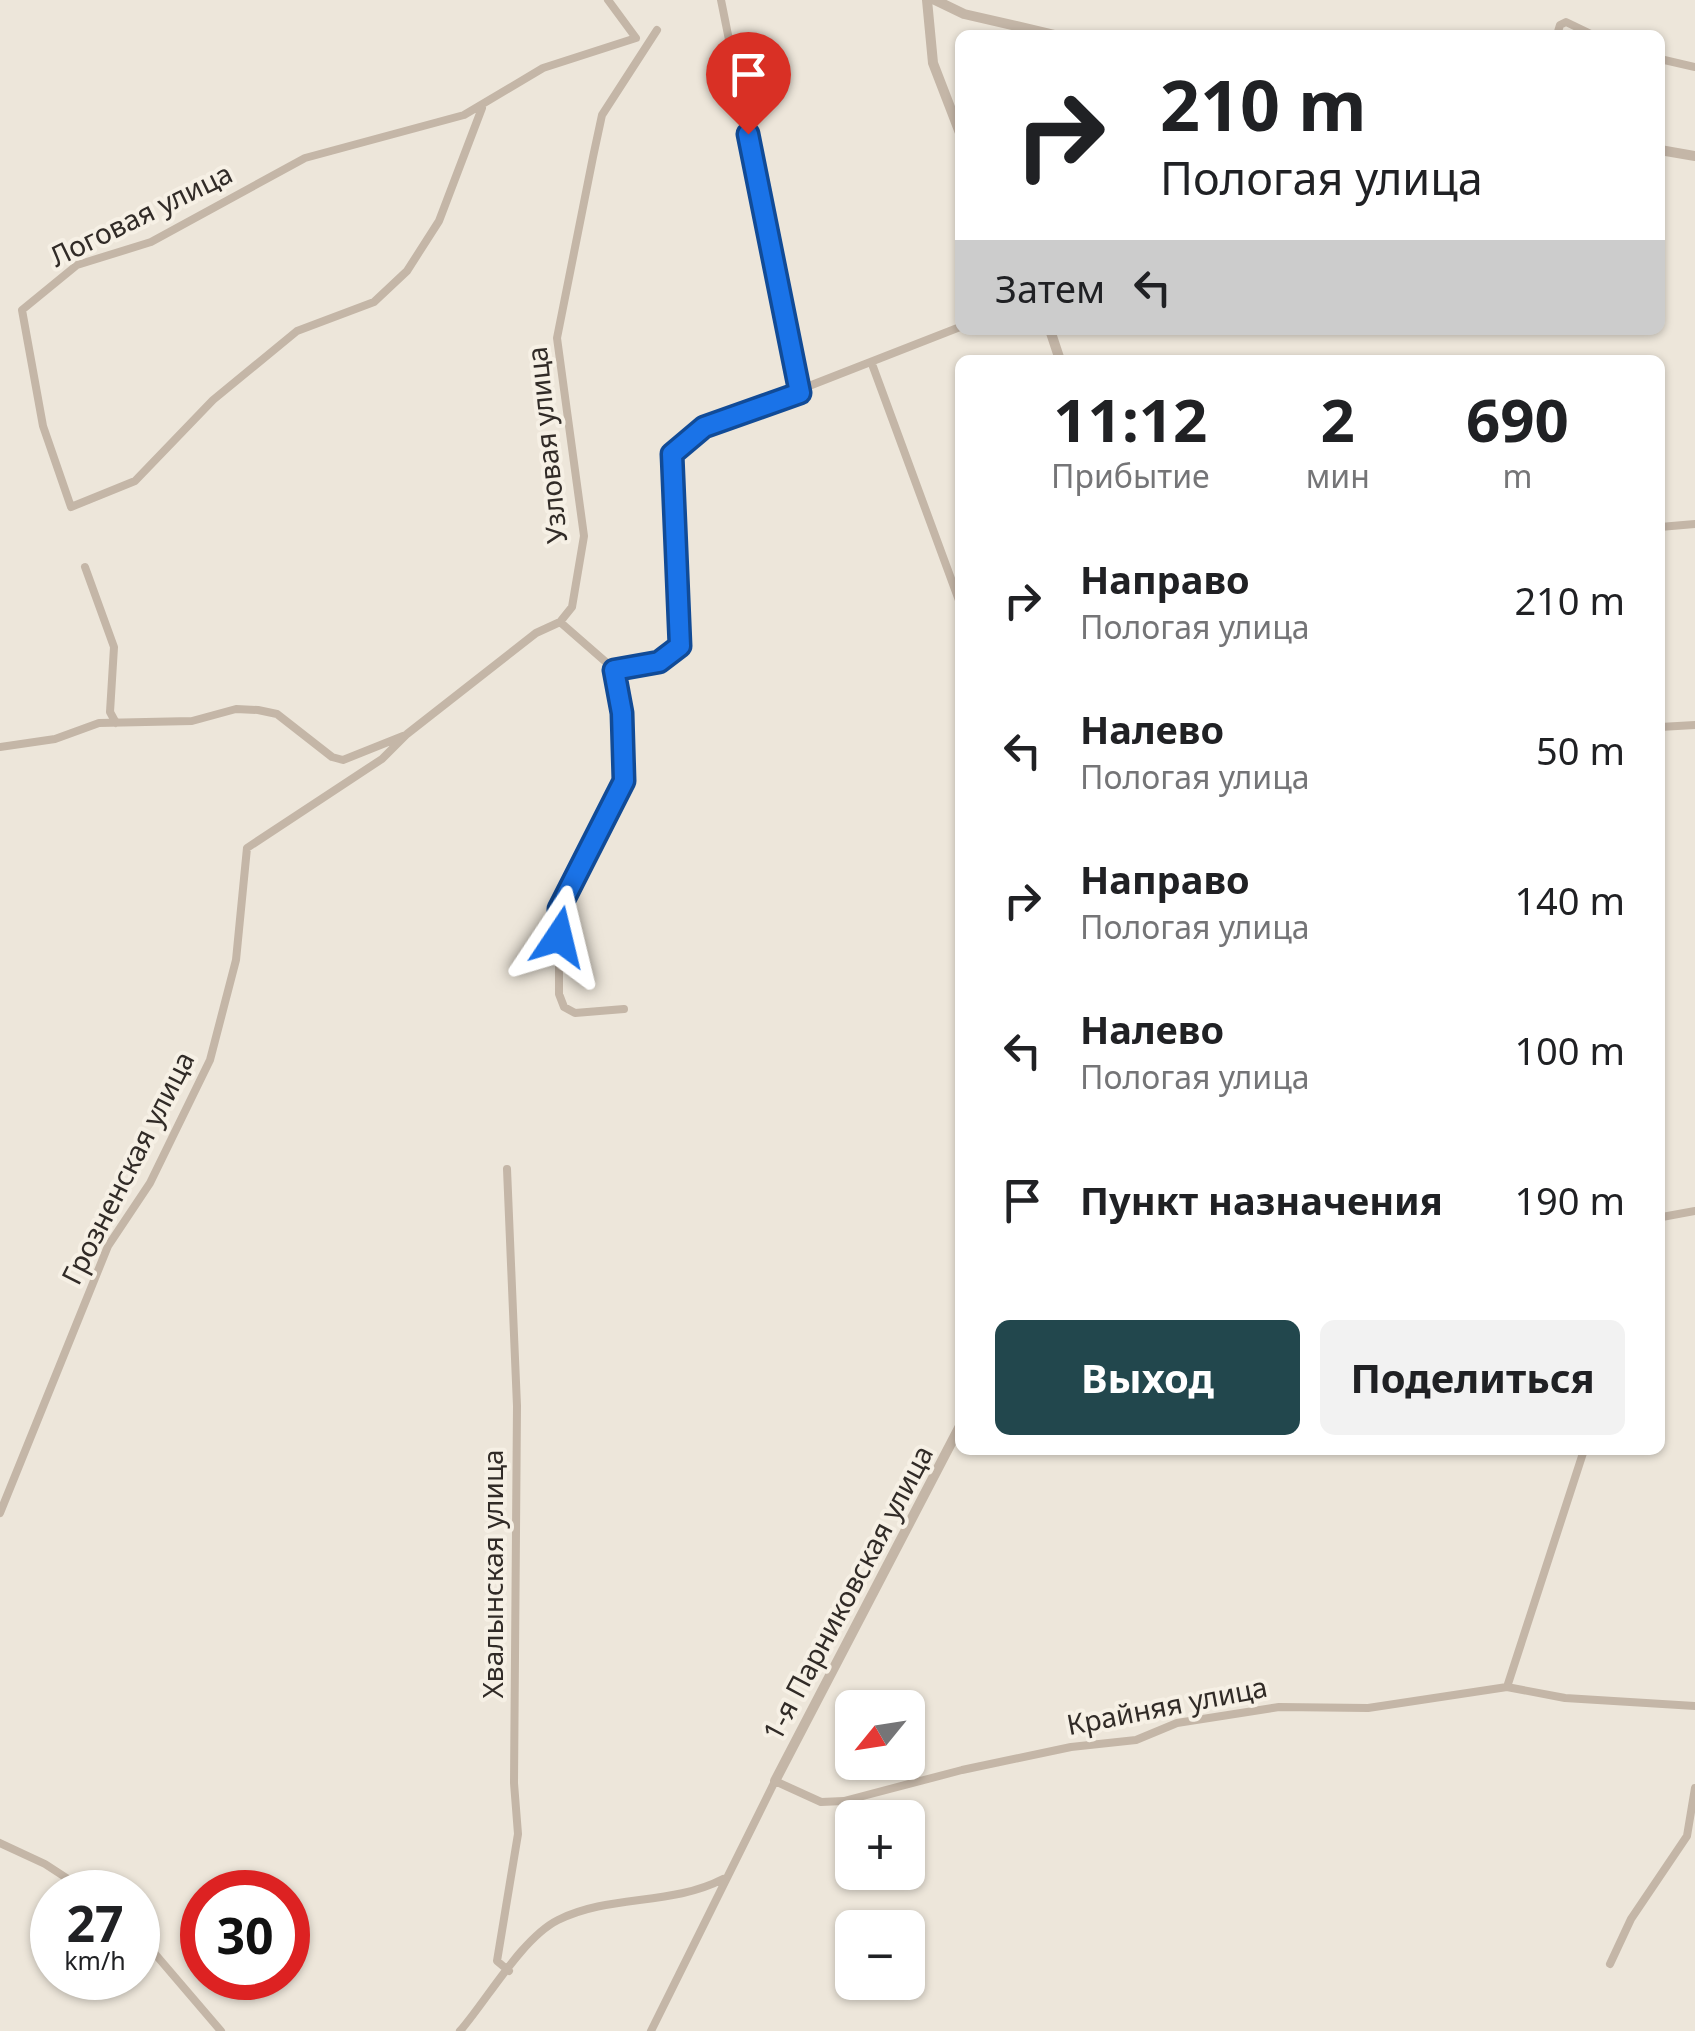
<!DOCTYPE html>
<html lang="ru">
<head>
<meta charset="utf-8">
<style>
	:root { --surface:#fff; --page:#f2f2f2; --text:#202124; --muted:#757577; --accent:#22474d }
	body { margin:0; font-family:"Noto Sans",sans-serif; background:var(--page); color:var(--text); height:100vh; display:flex; flex-direction:column; font-size:38px; white-space:nowrap }
	* { box-sizing:border-box; margin:0 }
	p { font-size:32px; color:var(--muted) }
	.icon { flex:none; width:55px; height:55px; fill:none; stroke:currentColor; stroke-width:2; stroke-linecap:round; stroke-linejoin:round }
	.map { position:relative; flex:1; overflow:hidden }
	.panel { position:absolute; left:955px; top:355px; width:710px; height:1100px; display:flex; flex-direction:column; background:var(--surface); border-radius:15px; box-shadow:0 2px 8px #0004 }
	.panel>* { flex:none }
	.top-card { position:absolute; left:955px; top:30px; width:710px; height:305px; border-radius:15px; box-shadow:0 2px 8px #0004; background:#fff; color:var(--text); overflow:hidden }
	.needle { width:65px; rotate:240deg }
	.buttons { position:absolute; left:835px; top:1690px; display:grid; gap:20px }
	.buttons a { display:grid; place-items:center; width:90px; height:90px; border-radius:15px; background:var(--surface); box-shadow:0 2px 8px #0004; font-size:50px }
	.speed { position:absolute; left:30px; top:1870px; display:flex; gap:20px; font-size:50px; font-weight:700; text-align:center }
	.speed>* { display:grid; place-content:center; width:130px; height:130px; border-radius:50%; background:var(--surface); box-shadow:0 2px 8px #0004; line-height:1 }
	.speed small { font-size:25px; font-weight:400 }
	.speed .limit { border:15px solid #d22; background:#fff; color:#111 }
	.pin { position:absolute; display:grid; place-items:center; width:85px; height:85px; color:#fff; margin:-102px -42px; border-radius:50% 50% 50% 0; rotate:-45deg; box-shadow:0 0 10px #0007 }
	.pin .icon { rotate:45deg }
	.me { position:absolute; width:110px; margin:-55px; rotate:10deg; stroke-linejoin:round; filter:drop-shadow(0 0 8px #0008) }
	.turn { display:flex; align-items:center; gap:35px; height:210px; padding:0 40px; font-size:45px }
	.turn .icon { width:130px; height:130px; stroke-width:2.5 }
	.turn b { display:block; font-size:70px; line-height:85px }
	.then { display:flex; align-items:center; height:95px; padding:0 40px; background:#0003; gap:20px; font-size:38px }
	.eta { display:flex; justify-content:space-evenly; align-items:center; height:170px; text-align:center }
	.eta b { font-size:60px; font-weight:700; line-height:70px }
	.primary-button { display:flex; gap:20px; margin-top:auto; padding:20px 40px }
	.primary-button a { flex:1; height:115px; border-radius:15px; background:var(--accent); color:#fff; font-size:40px; font-weight:700; line-height:115px; text-align:center }
	.primary-button a+a { background:var(--page); color:var(--text) }
	ul { padding:0; list-style:none }
	li { display:flex; align-items:center; gap:30px; height:150px; padding:0 40px }
	li div { flex:1 }
	li b { display:block; font-size:38px }
	li em { font-style:normal }
	.map>svg:first-child { display:block }
	.lines { fill:none; stroke-linecap:round; stroke-linejoin:round }
	.minor { stroke:#c4b6a7; stroke-width:8 }
	.tertiary { stroke:#c4b6a7; stroke-width:10 }
	.route-casing { stroke:#114b97; stroke-width:25 }
	.route { stroke:#1a73e8; stroke-width:18 }
	.labels { text-anchor:middle; stroke-width:8; stroke-linejoin:round; paint-order:stroke }
	.street-label { font-size:28px; fill:#312b27; stroke:#f6f0e5 }
</style>
</head>
<body>
<div class="map">
<svg width="1695" height="2031" viewBox="0 0 1695 2031">
	<rect width="100%" height="100%" fill="#ede6da"/>
	<g class="lines">
		<path class="minor" d="M721,0L800,393
			M1557,35L1560,25L1566,22L1593,35
			M1660,59L1695,67
			M482,108L439,221L407,271L374,302L297,331L213,400L135,481L71,507L43,426L22,310L77,265L151,242L305,158L464,115L543,68L636,38L608,0
			M872,364L960,603
			M1660,527L1695,524
			M85,567L114,647L110,712L116,723
			M560,622L615,670
			M615,670L659,662L680,646L678,514L672,454L704,427L960,327
			M615,670L622,713L624,781L559,909V994L564,1007L575,1013L624,1009
			M1660,727L1695,725
			M0,747L55,739L99,723L192,721L236,709L258,710L277,714L332,757L343,760L403,736
			M507,1169L517,1406L514,1783L518,1834L497,1961L509,1971
			M1660,1222L1662,1217L1695,1211
			M0,1513L108,1246L150,1183L210,1060L236,960L247,848L382,759L407,734L536,633L560,622L572,607L584,536L557,338L593,157L602,115L657,30
			M1507,1687L1584,1450
			M0,1843L45,1864L88,1892
			M138,1934L221,2031
			M1610,1964L1631,1919L1687,1836L1695,1788
			M460,2031C487,2000 522,1938 558,1920C610,1894 671,1906 723,1879
			M651,2031L775,1781L821,1802L844,1801L962,1770L1071,1747L1136,1740L1177,1723L1279,1707L1368,1708L1507,1687L1565,1698L1695,1706"/>
		<path class="tertiary" d="M927,0L933,63L960,133
			M935,0L964,14L1055,35
			M1660,150L1695,156
			M1050,330L1060,360
			M775,1781L960,1426"/>
	</g>
	<g class="lines">
		<g class="route-casing">
			<path id="route" d="M559,937V909L624,781L622,713L614,670L659,662L680,646L672,454L704,427L800,393L748,134"/>
		</g>
		<use href="#route" class="route"/>
	</g>
	<g class="labels">
		<g class="street-label">
			<text transform="translate(141 215) rotate(-26)" y="10">Логовая улица</text>
			<text transform="translate(547 445) rotate(-96)" y="10">Узловая улица</text>
			<text transform="translate(128 1168) rotate(-63)" y="10">Грозненская улица</text>
			<text transform="translate(493 1574) rotate(-90)" y="10">Хвалынская улица</text>
			<text transform="translate(848 1593) rotate(-62)" y="10">1-я Парниковская улица</text>
			<text transform="translate(1167 1706) rotate(-11)" y="10">Крайняя улица</text>
		</g>
	</g>
</svg>
<div class="buttons">
<a><svg class="needle" viewBox="-14 -14 28 28"><path d="M0-13l5 13h-10z" fill="#e53935"/><path d="M0 13l5-13h-10z" fill="#757577"/></svg></a>
<a>+</a>
<a>−</a>
</div>
<div class="speed"><div>27<small>km/h</small></div><div class="limit">30</div></div>
<div class="pin" style="left:748px;top:134px;background:#d93025"><svg class="icon" aria-label="arrive" viewBox="0 0 24 24"><path d="M6 21V4h12l-3 4 3 4H6"/></svg></div>
<svg class="me" style="left:559px;top:937px" viewBox="-20 -20 40 40"><path d="M0-17L14 15 0 8-14 15z" fill="#1a73e8" stroke="#fff" stroke-width="4"/></svg>
<div class="top-card">
<div class="turn"><svg class="icon" aria-label="right" viewBox="0 0 24 24"><path d="M7 20v-9h11M14 6l5 5-5 5"/></svg><div><b>210 m</b>Пологая улица</div></div>
<div class="then">Затем<svg class="icon" aria-label="left" viewBox="0 0 24 24"><path d="M17 20v-9H6M10 6l-5 5 5 5"/></svg></div>
</div>
<section class="panel">
<div class="eta">
<div><b>11:12</b><p>Прибытие</p></div>
<div><b>2</b><p>мин</p></div>
<div><b>690</b><p>m</p></div>
</div>
<ul>
<li><svg class="icon" aria-label="right" viewBox="0 0 24 24"><path d="M7 20v-9h11M14 6l5 5-5 5"/></svg><div><b>Направо</b><p>Пологая улица</p></div><em>210 m</em></li>
<li><svg class="icon" aria-label="left" viewBox="0 0 24 24"><path d="M17 20v-9H6M10 6l-5 5 5 5"/></svg><div><b>Налево</b><p>Пологая улица</p></div><em>50 m</em></li>
<li><svg class="icon" aria-label="right" viewBox="0 0 24 24"><path d="M7 20v-9h11M14 6l5 5-5 5"/></svg><div><b>Направо</b><p>Пологая улица</p></div><em>140 m</em></li>
<li><svg class="icon" aria-label="left" viewBox="0 0 24 24"><path d="M17 20v-9H6M10 6l-5 5 5 5"/></svg><div><b>Налево</b><p>Пологая улица</p></div><em>100 m</em></li>
<li><svg class="icon" aria-label="arrive" viewBox="0 0 24 24"><path d="M6 21V4h12l-3 4 3 4H6"/></svg><div><b>Пункт назначения</b></div><em>190 m</em></li>
</ul>
<div class="primary-button"><a>Выход</a><a>Поделиться</a></div>
</section>
</div>
</body>
</html>
